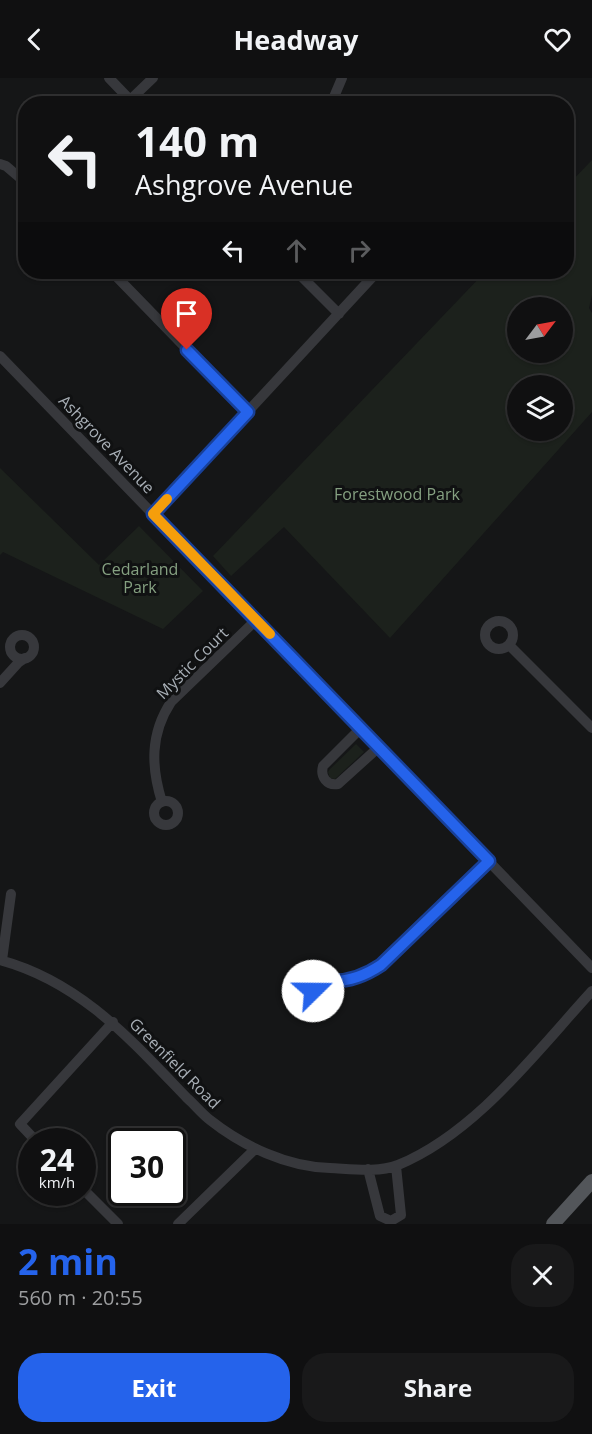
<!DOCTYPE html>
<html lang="en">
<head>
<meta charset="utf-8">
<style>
	:root { --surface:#101011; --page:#19191a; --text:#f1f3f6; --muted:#9c9d9f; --line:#303031; --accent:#2563eb }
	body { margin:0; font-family:"Open Sans",sans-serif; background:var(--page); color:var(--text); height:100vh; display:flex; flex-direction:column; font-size:22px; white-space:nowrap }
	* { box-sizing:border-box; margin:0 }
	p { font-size:20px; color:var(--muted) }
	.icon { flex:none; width:33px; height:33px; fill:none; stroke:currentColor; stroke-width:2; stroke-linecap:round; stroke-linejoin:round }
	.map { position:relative; height:1146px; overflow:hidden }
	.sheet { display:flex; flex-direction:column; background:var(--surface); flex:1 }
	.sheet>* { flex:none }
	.hud { position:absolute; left:18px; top:18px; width:556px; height:183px; border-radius:24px; box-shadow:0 2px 4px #0004,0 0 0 2px var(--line); background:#101011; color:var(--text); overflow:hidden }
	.needle { width:39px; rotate:58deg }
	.fabs { position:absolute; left:507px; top:219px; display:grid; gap:12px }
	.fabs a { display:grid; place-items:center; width:66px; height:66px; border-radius:50%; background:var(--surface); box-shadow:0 2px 4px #0004,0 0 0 2px var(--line); font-size:30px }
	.speed { position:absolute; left:18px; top:1050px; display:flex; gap:12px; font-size:30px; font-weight:700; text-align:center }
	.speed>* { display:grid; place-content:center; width:78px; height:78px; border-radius:50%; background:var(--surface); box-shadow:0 2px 4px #0004,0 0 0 2px var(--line); line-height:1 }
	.speed small { font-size:15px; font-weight:400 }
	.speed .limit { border:3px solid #111; border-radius:9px; background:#fff; color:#111 }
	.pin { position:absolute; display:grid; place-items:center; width:51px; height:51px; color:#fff; margin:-62px -26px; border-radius:50% 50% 50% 0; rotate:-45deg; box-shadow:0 0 6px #0007 }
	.pin .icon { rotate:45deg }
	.me { position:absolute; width:66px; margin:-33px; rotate:68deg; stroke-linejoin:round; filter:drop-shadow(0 0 4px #0008) }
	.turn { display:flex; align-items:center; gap:21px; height:126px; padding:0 18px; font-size:27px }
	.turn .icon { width:78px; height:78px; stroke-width:2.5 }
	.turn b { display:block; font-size:42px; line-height:51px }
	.lanes { display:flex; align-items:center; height:57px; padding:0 18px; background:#0003; justify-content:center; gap:30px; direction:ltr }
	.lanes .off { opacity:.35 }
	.round { display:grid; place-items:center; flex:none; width:63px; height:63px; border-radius:24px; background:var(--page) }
	.head { display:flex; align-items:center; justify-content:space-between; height:102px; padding:0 18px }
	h1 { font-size:36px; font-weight:700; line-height:45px; color:var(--accent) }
	.action { display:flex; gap:12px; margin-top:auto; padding:12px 18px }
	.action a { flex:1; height:69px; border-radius:24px; background:var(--accent); color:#fff; font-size:24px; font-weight:700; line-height:69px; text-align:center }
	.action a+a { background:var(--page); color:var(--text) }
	header { display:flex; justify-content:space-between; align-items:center; height:78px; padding:0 18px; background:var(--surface); font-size:27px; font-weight:700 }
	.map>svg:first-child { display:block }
	.green { fill:#1c211c; fill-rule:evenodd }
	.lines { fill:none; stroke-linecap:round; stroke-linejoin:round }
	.minor { stroke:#37383c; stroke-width:10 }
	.major { stroke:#53565a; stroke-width:14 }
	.route-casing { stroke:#184099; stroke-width:15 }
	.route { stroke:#2563eb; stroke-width:10 }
	.slow { stroke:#f59e0b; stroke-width:10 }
	.labels { text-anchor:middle; stroke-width:6; stroke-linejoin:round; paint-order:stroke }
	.street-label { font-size:16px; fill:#a8afb6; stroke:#101112 }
	.park-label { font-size:16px; fill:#85a081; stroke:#101112 }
</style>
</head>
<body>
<header><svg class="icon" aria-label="back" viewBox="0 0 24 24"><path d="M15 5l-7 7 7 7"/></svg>Headway<svg class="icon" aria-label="heart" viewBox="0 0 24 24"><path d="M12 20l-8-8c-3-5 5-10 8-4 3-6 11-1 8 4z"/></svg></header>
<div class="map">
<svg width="592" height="1146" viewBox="0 0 592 1146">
	<rect width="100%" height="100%" fill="#151617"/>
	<path class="green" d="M592,82V217L589,230L592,235V334L390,560L284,449L231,498L213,478L485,194H567V108ZM518,230H562V274H518ZM518,308H562V352H518Z
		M0,390L99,487L139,448L203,513L163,551L3,474L0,477Z
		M356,666L364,674L335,701L330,700L328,694L330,691Z"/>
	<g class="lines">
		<path class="minor" d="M109,0L134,26
			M130,22L153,0
			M331,26L342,0
			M0,86L6,88L26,105
			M112,194L248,334
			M297,194L339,236
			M0,278L592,890
			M153,436L377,194
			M485 557a14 14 0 1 1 28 0a14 14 0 1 1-28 0Z
			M10 569a12 12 0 1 1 24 0a12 12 0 1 1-24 0Z
			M509,567L592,650
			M0,605L19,584L25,580
			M361,650L323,688C320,699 327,708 338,706L379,669
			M154 735a12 12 0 1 1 24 0a12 12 0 1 1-24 0Z
			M162,724C151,689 150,656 171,624L256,542
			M0,882C81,904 131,962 187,1020C195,1027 202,1036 210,1042C243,1068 287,1089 330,1090C351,1091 378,1095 398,1087C476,1055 536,974 592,913
			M2,882L11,816
			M306 902a12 12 0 1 1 24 0a12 12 0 1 1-24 0Z
			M330,903L341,904L352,901L381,887L489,783
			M37,1064L20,1046L113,944
			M368,1091L380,1138L391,1143L401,1137L396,1088
			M82,1110L118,1146
			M178,1146L255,1071"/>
		<path class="major" d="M553,1146L592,1103"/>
	</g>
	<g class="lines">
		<g class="route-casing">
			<path id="route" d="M187,272L248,334L153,436L489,783L381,887C366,897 349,904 330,903L324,913H313"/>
		</g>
		<use href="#route" class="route"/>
		<path class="slow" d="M167,421L153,436L270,556"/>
	</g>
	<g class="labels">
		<g class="street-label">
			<text transform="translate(107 366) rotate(46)" y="6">Ashgrove Avenue</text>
			<text transform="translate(192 585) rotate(-45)" y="6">Mystic Court</text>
			<text transform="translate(175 985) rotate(45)" y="6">Greenfield Road</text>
		</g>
		<g class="park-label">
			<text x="397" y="422">Forestwood Park</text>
			<text x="140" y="497">Cedarland<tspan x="140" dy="18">Park</tspan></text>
		</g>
	</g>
</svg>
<div class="fabs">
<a><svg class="needle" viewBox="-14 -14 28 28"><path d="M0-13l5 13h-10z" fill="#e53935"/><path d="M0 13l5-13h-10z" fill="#9c9d9f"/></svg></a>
<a><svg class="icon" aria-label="layers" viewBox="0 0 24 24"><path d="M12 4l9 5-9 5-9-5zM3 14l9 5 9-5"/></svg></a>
</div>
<div class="speed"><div>24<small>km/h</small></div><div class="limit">30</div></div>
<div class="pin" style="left:187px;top:272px;background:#d93025"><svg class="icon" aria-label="arrive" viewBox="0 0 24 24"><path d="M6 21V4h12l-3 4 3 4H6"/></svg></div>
<svg class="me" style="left:313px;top:913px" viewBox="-20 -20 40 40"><circle r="19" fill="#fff"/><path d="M0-13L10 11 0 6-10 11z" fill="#2563eb"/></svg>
<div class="hud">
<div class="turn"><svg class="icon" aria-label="left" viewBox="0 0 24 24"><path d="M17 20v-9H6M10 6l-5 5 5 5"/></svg><div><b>140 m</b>Ashgrove Avenue</div></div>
<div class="lanes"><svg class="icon" aria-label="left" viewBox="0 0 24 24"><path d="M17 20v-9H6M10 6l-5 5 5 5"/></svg><svg class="icon off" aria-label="ahead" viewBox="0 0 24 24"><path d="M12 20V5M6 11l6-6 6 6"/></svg><svg class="icon off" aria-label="right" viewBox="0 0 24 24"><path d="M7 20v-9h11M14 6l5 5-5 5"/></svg></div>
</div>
</div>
<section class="sheet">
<div class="head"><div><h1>2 min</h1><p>560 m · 20:55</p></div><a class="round"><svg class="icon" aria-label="close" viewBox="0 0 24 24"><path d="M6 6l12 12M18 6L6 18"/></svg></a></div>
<div class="action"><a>Exit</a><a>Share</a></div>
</section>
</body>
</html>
